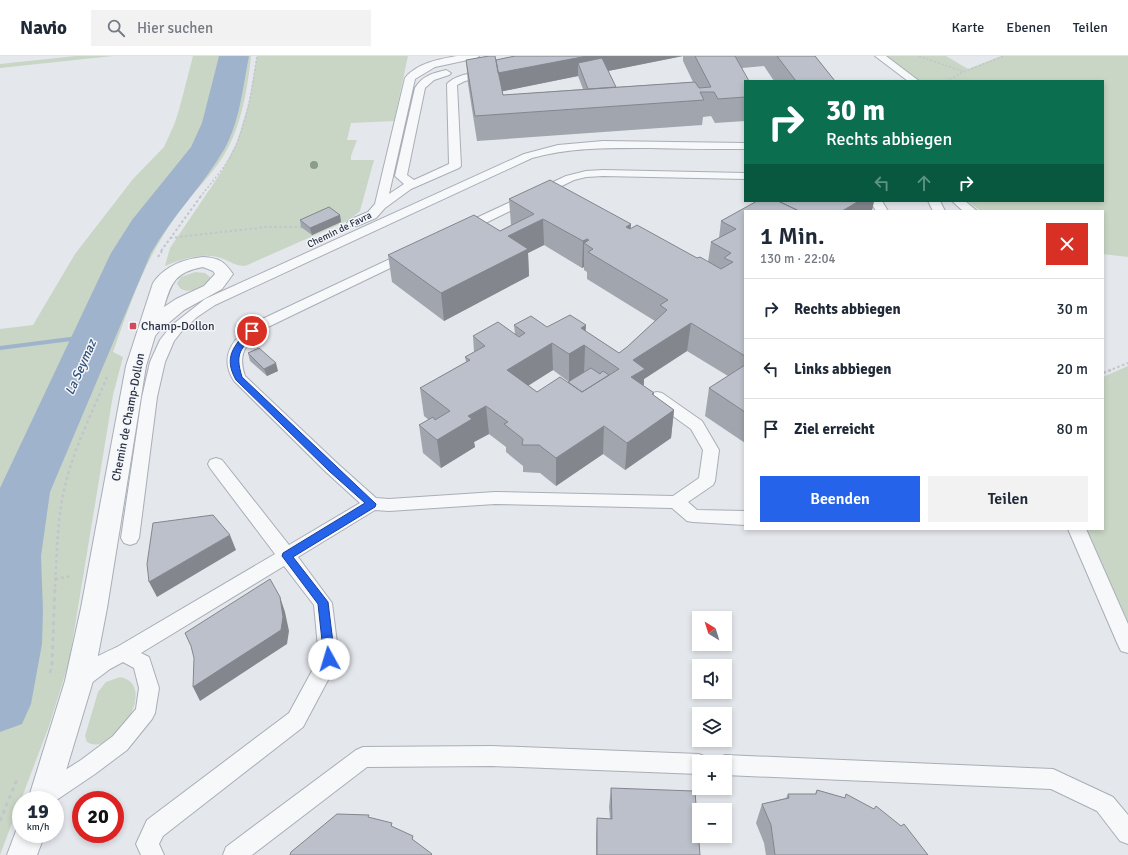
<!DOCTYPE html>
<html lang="de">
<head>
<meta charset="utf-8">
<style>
	:root { --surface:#fff; --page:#f2f2f3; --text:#1f2937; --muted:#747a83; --line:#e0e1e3; --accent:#2563eb }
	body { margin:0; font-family:Signika,sans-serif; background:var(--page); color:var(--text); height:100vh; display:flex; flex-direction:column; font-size:15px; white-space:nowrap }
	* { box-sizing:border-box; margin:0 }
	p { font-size:13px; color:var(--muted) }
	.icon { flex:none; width:22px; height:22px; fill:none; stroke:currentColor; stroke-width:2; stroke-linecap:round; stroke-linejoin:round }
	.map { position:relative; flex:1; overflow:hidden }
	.details { position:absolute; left:744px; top:154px; width:360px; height:320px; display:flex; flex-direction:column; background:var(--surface); border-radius:0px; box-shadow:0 2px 6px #0003 }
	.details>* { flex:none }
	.top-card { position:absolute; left:744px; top:24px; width:360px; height:122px; border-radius:0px; box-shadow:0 2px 6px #0003; background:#0b6e4f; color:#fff; overflow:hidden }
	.needle { width:26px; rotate:322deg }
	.tools { position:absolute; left:692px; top:555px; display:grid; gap:8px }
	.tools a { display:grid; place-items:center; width:40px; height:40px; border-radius:0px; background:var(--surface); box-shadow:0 2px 6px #0003; font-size:20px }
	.speed { position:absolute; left:12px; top:735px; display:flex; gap:8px; font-size:20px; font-weight:700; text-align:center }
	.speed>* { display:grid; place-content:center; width:52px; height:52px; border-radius:50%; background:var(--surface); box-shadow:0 2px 6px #0003; line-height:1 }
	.speed small { font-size:10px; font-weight:400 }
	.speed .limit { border:6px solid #d22; background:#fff; color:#111 }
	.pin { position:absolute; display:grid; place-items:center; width:34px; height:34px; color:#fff; margin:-17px; border:2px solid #fff; border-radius:50%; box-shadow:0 1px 4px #0007 }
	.me { position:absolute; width:44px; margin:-22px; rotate:354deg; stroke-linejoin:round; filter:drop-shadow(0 0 3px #0008) }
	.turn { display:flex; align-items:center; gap:14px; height:84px; padding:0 16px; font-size:18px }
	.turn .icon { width:52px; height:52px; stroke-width:2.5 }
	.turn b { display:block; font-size:28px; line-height:34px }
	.lanes { display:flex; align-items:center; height:38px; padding:0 16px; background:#0003; justify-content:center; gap:20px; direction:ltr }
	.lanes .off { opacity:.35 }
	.round { display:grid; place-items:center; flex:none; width:42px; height:42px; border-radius:0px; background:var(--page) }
	.head { display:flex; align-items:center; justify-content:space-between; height:68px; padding:0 16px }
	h1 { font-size:24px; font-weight:600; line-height:30px }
	.button { display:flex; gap:8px; margin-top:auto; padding:8px 16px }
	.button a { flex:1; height:46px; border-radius:0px; background:var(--accent); color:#fff; font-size:16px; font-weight:600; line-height:46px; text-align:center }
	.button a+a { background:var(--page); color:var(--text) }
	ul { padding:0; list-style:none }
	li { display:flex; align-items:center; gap:12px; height:60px; padding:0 16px; border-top:1px solid var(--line) }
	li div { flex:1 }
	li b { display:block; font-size:15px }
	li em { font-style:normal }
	header { display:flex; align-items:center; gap:24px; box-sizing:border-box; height:56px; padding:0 20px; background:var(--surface); border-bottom:1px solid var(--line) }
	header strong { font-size:19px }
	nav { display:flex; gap:22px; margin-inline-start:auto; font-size:14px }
	.search { width:280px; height:36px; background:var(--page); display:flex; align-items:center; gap:10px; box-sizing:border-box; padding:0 14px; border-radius:0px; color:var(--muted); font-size:15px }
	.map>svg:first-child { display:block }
	.green { fill:#c9d6c5 }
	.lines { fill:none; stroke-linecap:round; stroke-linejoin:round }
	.stream { fill:#9fb4cc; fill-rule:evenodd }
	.river { fill:#9fb4cc; fill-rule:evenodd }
	.lane-casing { stroke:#a9aeb7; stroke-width:2 }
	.street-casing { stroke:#a9aeb7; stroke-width:2 }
	.path-far3 { stroke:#c2c5cb; stroke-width:1.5; stroke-dasharray:2 2; stroke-linecap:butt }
	.path-far2 { stroke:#c2c5cb; stroke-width:2; stroke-dasharray:2.5 2.5; stroke-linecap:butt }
	.path-far1 { stroke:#c2c5cb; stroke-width:2.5; stroke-dasharray:3 3; stroke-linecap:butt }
	.path { stroke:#c2c5cb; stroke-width:3; stroke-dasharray:4 4; stroke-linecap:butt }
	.lane { fill:#f7f8fa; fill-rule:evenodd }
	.street { fill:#f7f8fa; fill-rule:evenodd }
	.tree { fill:#899d89 }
	.wall { fill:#a1a5ae; fill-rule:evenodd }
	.shaded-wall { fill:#83868d }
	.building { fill:#bbc0ca; stroke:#83868d; fill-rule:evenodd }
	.route { fill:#2563eb; stroke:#184099 }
	.poi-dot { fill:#d1495b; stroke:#f4f6f9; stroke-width:1.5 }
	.labels { text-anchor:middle; stroke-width:3; stroke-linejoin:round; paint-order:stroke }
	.far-street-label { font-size:10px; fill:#2b3445; stroke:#f4f6f9 }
	.poi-label { font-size:12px; fill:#2b3445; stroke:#f4f6f9; text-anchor:start }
	.street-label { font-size:12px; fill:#2b3445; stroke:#f4f6f9 }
	.water-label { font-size:13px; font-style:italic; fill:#34527a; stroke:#f4f6f9 }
</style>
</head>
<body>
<header>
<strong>Navio</strong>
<div class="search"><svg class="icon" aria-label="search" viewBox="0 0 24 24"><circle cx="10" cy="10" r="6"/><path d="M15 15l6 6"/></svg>Hier suchen</div>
<nav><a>Karte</a><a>Ebenen</a><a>Teilen</a></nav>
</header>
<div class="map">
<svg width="1128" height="799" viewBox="0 0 1128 799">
	<rect width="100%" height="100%" fill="#e4e7ec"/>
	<path class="green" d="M76,0H113L0,12V8Z
		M193,0H251C248,31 241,72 224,99C212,119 194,135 180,154C172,165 164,178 157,190C138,223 126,260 113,296L123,301L113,339L69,606L49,670L0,799V273L33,269L75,198L133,123L164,91L174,69L179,54Z
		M257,0H408L394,65L351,67L347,84H357L351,100V104H374L360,155L349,164L245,210C235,210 230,205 221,202C202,196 182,203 165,210L170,192L222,115L237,86L249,46Z
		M880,0H946L968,13L1001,0H1128V201L1103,198V155H981L967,145H1103V25H914Z
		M195,216L205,217L210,221V224C203,232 182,242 177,227L181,221Z
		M1128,310V566L1087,473H1103V321Z
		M120,621C160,628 114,703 87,686L85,680L98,636L106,626Z"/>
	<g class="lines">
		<path class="stream" d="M93,278L97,280L95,282L0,294V290Z"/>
		<path class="river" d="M219,0H249C243,30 240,64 225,92C204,129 172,160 151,197L50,436L41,500L43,555L42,588L31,648L22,668L0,676V432L111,197L132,164L191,91L202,67Z"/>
		<g class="lane-casing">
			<path id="lane" d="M457,0H479L477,2L435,11L415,23L389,138L404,128L395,120L415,32C422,20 433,17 446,14L451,17L449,19L434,24L425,32L407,119L414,124L449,108L447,28C456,18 475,17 488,14L491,15L493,17L491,19L465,25L457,29L461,110L459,112L411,133L385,152L376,162L357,170H349L347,167L349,164L368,156L375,148L405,22C417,7 440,3 457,0Z
				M875,0H886L919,25H908Z
				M603,85L745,87V93C713,93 682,93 650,92C610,92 571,91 532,102L215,249L197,261L181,276L174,285L165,306L157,341L139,482L136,487L130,489L124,487L121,482L142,341L150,306L160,284L171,270L205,243L524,98L558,89Z
				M603,114L745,117V123L603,120L586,121L574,124L467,176H459L457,173L459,170L566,120L586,115Z
				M870,145H882L888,155H876Z
				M928,145H940L945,155H933Z
				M952,145H965L977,155H963Z
				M409,194L413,195L415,198L413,201L268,271C249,284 236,295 245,320L338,408L376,442L389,443L495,436L673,440L699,422L703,394L691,373L652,345L649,341L652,337L657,336L662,337L702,365L719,394L715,425L713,429L688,446L697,454L745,455V469L693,466L687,465L672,452L495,448L389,455L375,454L298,501L332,547L339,603L336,609L303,671L163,780L159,788L164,799H141L136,788L147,764L289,657L319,602L314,549L284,510L141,597L149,601L159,632L155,657L152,663L127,694L95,718L55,745L36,744L34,739L37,732L81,704L113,680L136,653L139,632L134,612L123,606L110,613L86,631L79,634L72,631L69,625C76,609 102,598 117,591L275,498L210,412L208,408L210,404L216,402L222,404L289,489L360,447L326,416L234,325C217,299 236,279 258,265Z
				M1068,473H1086L1128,568V597L1121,595L1118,589Z
				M492,690L699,698L706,701L709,706H699V718L492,710L367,711L252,799H223L226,791L356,694L363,691Z
				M725,699L1053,713L1113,741L1128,759V788L1120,785L1097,755L1051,733L725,719V706H716L718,702Z"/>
		</g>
		<g class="street-casing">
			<path id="street" d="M203,201C219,202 224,205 233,218L222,233L184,254L159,275L155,280L146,310L107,552L93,625L55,751V744H28L65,625L81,552L126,310L153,227L156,223C168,209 184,203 203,201ZM203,211L213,215L215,218L204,230L176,243L164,251C171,227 175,216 203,211Z
				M19,767H21V778H45L37,799H7Z"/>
		</g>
		<path class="path-far3" d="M919,0L964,16
			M946,25L961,17L1004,0
			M200,141C211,127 224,113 232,98C247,68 252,33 257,0"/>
		<path class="path-far2" d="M170,182L267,171H303
			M161,195L201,140
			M158,201L162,195
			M1108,315L1128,307"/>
		<path class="path-far1" d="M1103,317L1111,314
			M55,523L72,520
			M55,531C57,497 57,463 65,430C74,392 92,357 107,321"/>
		<path class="path" d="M50,617L52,607L55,530
			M0,765L18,721"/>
		<use href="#lane" class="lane"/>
		<use href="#street" class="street"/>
	</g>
	<circle class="tree" cx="314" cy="109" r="4"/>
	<path class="wall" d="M515,0H815L835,25H774L764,10L742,12L745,25V65L715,67L711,60L703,61L702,69L477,85L468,28L466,4H496ZM683,0V5L693,26L616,31L608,15ZM578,20L583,33L503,39V35Z
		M509,143L631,168L630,173L697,202L708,206L711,186L719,182L721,165L754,147V145H874L872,154L745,155V387L705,360L709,332L728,320L687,295L644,323V330L654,337V340L674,354L671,382L625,414L603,398L556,430L540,417L523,416V410L506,396V391L489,378L474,386L475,391L441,412L423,397L419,369L429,364L424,360L420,332L466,306L465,301L474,296L473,280L515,278L514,269L585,275L619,297L627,291L655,265L587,223V216L584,214V211L582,212L544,189L528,197L529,220L444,265L392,226L388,199L500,175L511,169ZM553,314L569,326L537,336L528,329Z
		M340,159L341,166L312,179L301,171L300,164Z
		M248,297L278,315L267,320L250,305Z
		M611,732L700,799H596V780L597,762L610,763L609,751Z
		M817,734L845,742L846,738L928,799H766L764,787L756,767L762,748L786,742L788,738H815Z"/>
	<path class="shaded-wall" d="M587,0H683L583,20L578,7V20L499,36L498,17Z
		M859,145H874L872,154L871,155H842Z
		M340,159L341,166L312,179L310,172Z
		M543,163L544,189L528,197L529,220L444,265L441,237L508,180Z
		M631,168L629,195L626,171Z
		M587,183V189L584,187V211L582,212L583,185Z
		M691,267L687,295L644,323L643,340L629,349L633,304Z
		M586,269L584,317L569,326V298L581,272Z
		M552,287L553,314L509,342L507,314Z
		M276,307L278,315L267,320L264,313Z
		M486,350L489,378L474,386L475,391L441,412L437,384L468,360Z
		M674,354L671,382L625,414L627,387Z
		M604,370L603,398L556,430V402Z
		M230,479L236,494L157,541L149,526Z
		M280,541L285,556L289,575L287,588L200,645L193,631Z"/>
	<path class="building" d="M489,0H495L503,39L695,26L699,32L711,31L695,0H735L749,25H745V41L718,43L714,36H700L704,44L475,60L466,4Z
		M515,0H587L498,17L496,4Z
		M777,0H815L835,25H796Z
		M602,2L616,31L588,33L578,7Z
		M550,124L631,168L626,171L630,173L637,169L697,202L700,201L721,213L733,206L724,202L731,197L711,186L736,173L721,165L757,145H778L799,155H745V300L691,267L633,304L645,313L631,321L654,337L652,338L674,354L627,387L604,370L556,402L539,389H522L523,383L504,368L508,366L486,350L468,360L472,363L437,384L419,369L433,361L435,364L450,355L420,332L470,304L465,301L485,290L473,280L498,266L519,281L525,277L514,269L531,260L547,271L570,259L586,269L581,272L619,297L627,291L667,254L660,249L668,244L588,196L593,193L584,187L589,184L587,183L583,185L543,163L508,180L528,193L441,237L388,199L474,159L500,175L534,158L509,143ZM552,287L569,298L584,289L619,313L582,336L560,321L537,336L507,314Z
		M778,145H859L842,155H799Z
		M329,151L340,159L310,172L300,164Z
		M259,292L276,307L264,313L248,297Z
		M745,309V356L709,332Z
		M591,312L600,318L603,315L609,319L582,336L568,326Z
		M213,459L230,479L149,526L147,508L153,467Z
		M270,523L280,541L283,561L281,574L193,631L194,602L191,590L185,577Z
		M611,732L693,735L695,736L700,799H597V762L612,763Z
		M817,734L845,742L846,738L874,753L876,750L901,770L904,768L928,799H775L771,769L762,748L789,742L788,738H816Z
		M337,758L369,759L368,761L392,767L391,770L413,780L412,783L432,798L431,799H290L291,796Z"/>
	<path class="route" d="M252,272L256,275C242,294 234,295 242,321L376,448L375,451L293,501L328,546L335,603L333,606L329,607L325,606L324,603L318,548L282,500L283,497L365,447L329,415L236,324C223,301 234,290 249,273Z"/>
	<rect class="poi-dot" x="129" y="266" width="8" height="8" rx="2"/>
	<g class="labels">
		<g class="far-street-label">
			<text transform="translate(339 173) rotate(-26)" y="4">Chemin de Favra</text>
		</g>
		<g class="poi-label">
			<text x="141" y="274">Champ-Dollon</text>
		</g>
		<g class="street-label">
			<text transform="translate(128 361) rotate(-79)" y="4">Chemin de Champ-Dollon</text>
		</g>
		<g class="water-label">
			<text transform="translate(80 311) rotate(-66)" y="5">La Seymaz</text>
		</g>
	</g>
</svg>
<div class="tools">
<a><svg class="needle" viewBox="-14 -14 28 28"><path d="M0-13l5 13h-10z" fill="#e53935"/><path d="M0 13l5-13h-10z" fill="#747a83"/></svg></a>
<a><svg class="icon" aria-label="sound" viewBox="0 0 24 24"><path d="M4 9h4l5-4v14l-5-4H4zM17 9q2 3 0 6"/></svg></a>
<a><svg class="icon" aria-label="layers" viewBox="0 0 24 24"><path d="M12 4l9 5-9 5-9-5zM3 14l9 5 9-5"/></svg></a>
<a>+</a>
<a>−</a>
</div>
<div class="speed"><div>19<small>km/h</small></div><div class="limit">20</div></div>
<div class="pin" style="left:252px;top:275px;background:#d93025"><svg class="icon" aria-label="arrive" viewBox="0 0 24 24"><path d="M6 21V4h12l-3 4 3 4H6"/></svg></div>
<svg class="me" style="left:329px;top:603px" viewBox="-20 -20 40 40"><circle r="19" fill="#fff"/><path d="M0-13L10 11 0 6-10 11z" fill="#2563eb"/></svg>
<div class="top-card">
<div class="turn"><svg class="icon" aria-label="right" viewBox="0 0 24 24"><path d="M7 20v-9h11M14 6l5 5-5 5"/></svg><div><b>30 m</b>Rechts abbiegen</div></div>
<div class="lanes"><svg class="icon off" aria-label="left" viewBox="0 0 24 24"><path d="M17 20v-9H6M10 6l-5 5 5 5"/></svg><svg class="icon off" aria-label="ahead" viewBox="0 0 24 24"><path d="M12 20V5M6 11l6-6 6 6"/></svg><svg class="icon" aria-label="right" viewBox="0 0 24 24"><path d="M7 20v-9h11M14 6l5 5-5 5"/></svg></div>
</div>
<section class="details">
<div class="head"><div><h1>1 Min.</h1><p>130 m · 22:04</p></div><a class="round" style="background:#d93025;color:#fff"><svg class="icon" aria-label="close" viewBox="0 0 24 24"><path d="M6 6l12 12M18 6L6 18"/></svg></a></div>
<ul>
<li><svg class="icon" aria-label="right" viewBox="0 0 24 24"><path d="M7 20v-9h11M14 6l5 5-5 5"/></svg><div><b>Rechts abbiegen</b></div><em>30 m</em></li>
<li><svg class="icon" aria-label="left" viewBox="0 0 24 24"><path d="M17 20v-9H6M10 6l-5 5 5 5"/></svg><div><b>Links abbiegen</b></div><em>20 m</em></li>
<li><svg class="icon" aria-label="arrive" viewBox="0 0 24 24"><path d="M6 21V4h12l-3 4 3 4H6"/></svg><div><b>Ziel erreicht</b></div><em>80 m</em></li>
</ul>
<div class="button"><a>Beenden</a><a>Teilen</a></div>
</section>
</div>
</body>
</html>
